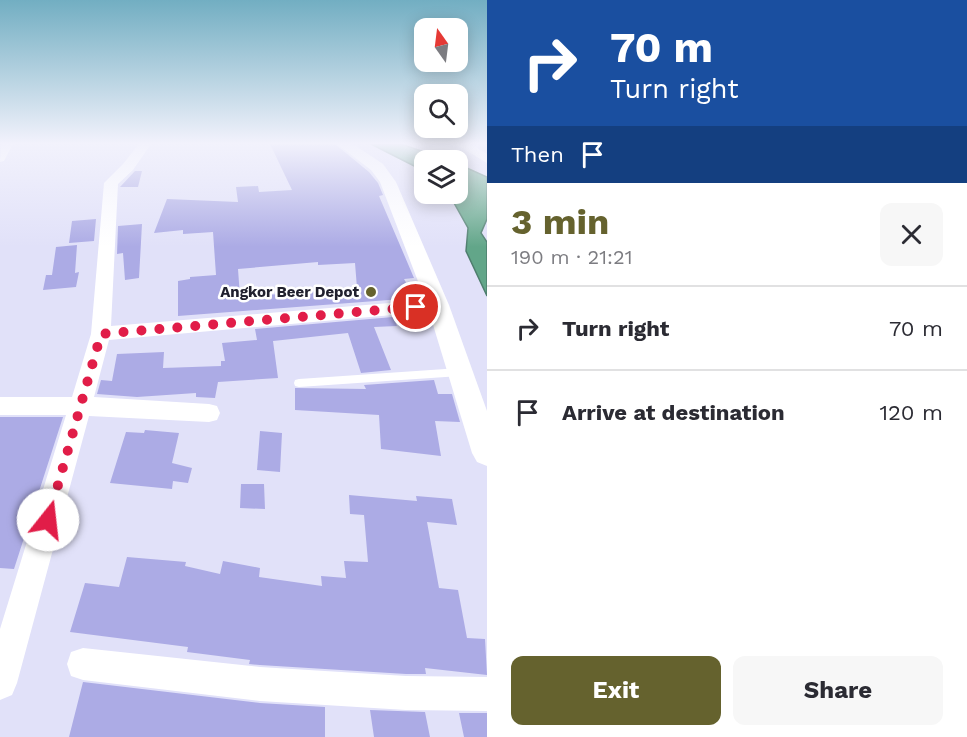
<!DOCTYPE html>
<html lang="en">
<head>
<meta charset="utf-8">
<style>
	:root { --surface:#fff; --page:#f7f7f7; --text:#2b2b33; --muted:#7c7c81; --line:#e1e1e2; --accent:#65622e }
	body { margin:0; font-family:"Work Sans",sans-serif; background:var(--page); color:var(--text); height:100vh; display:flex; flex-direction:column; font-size:22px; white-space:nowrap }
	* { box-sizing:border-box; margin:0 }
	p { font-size:20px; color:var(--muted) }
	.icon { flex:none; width:33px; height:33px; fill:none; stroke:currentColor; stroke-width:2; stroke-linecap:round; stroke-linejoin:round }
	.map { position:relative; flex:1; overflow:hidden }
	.panel { display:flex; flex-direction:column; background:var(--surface); width:480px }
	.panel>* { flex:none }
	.guide { background:#1a4fa0; color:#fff; overflow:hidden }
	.needle { width:39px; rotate:346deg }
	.tools { position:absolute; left:414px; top:18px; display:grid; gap:12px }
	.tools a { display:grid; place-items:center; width:54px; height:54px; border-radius:12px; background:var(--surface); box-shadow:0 3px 15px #0003; font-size:30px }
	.pin { position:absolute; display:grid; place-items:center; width:51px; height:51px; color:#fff; margin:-26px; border:3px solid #fff; border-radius:50%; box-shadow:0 2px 6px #0007 }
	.me { position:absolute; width:66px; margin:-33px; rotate:16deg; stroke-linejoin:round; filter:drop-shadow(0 0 4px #0008) }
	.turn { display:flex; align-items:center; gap:21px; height:126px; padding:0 24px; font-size:27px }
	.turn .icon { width:78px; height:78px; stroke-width:2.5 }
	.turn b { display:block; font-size:42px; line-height:51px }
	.then { display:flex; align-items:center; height:57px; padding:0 24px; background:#0003; gap:12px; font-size:22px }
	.round { display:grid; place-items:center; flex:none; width:63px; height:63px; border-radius:12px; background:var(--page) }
	.overview { display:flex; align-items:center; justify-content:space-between; height:102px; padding:0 24px }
	h1 { font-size:36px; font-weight:700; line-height:45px; color:var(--accent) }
	.button { display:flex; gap:12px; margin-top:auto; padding:12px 24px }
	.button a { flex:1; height:69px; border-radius:12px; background:var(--accent); color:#fff; font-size:24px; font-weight:700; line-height:69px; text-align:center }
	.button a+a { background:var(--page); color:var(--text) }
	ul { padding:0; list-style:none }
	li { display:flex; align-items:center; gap:18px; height:84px; padding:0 24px; border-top:2px solid var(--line) }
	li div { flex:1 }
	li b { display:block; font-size:22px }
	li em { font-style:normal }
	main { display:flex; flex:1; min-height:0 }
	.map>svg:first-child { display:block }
	.water { fill:#62a689; stroke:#4e7e6e; stroke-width:1.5 }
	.building { fill:#acabe5; fill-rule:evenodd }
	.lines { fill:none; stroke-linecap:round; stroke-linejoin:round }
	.service { fill:#fff; fill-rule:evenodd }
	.minor { fill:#fff; fill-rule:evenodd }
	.tertiary { fill:#fff; fill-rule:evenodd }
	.route { stroke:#e11d48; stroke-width:10; stroke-dasharray:0 18 }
	.poi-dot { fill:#65622e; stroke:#fff; stroke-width:2 }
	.labels { text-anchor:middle; stroke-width:5; stroke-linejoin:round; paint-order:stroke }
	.poi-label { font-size:15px; font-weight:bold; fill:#20202e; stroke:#fff; text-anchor:end }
</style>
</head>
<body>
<main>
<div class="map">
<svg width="487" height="737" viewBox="0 0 487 737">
	<rect width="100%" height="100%" fill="#e1e1f9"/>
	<path class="water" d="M371,144H401L448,160H424V171Z
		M458,164L487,177V219L481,233L487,242V296L466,251L468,228L449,194H458Z"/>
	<path class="building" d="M270,144H335L369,172L378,183L383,195L379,196L414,278L404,279L415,298L178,316V281L190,279V277L216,275L213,232L183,234V230L154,233L167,199L238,202L236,187L258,186L259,192L292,190ZM318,262V265L355,263L357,288L240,297L238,269Z
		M135,171H142L138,187H120Z
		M96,219L94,241L69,243L72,221Z
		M142,224L139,278L125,280L123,253L117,254L118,226Z
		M77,245L75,273L79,272L76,287L43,290L46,275H52L56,247Z
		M393,317L397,326L374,327L391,370L361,373L348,333L273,341L278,378L218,382L215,398L196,397V393L137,397L97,394L101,380L112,381L117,354L164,352L163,368L221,366V361H225L222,343L257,340L255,329Z
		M434,380L438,394H452L460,422L435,421L441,456L381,449L379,415L295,410V388L366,389L364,385Z
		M0,417H63L14,569L0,568Z
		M145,430L179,433L172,463L192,468L188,483L173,481L172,489L110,483L126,432L144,433Z
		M260,431L282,433L280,472L257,470Z
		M241,484H264L265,509L240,508Z
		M349,495L417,501L416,496L452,499L457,525L427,522L439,588L458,590L467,638L485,639L487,675L425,668L426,674H406L260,665L249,664L250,660L187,652L188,647L70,632L85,583L119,587L127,557L186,562L185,566L220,574L223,561L260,568L259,577L322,586L321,576L346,578L344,561L368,562L364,515L350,514Z
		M83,682L260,703L325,707V737H69Z
		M370,710L425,712L430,737H374Z
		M459,713H487V737H464Z"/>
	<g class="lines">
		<path class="service" d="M460,368L464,369L465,372L464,375L460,376L299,387L295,386L294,383L295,380L299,379Z"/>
		<path class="minor" d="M1,144H13L4,161L0,162Z
			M139,144H151L133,170L118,184L111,326L438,299L445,301L447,305L445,309L438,311L109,340L94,397L209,404L217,406L220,413L217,420L209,422L89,416L17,683L12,695L0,700V629L66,415H0V397H72L91,334L104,183L123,164Z
			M456,144H470L487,154V163Z
			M83,648L260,667L406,676L487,677V711L406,710L260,701L83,680L71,676L67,664L71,652Z"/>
		<path class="tertiary" d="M337,144H353L383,164L396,182L449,305L487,411V466L477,462L472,453L427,305L380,182L371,170Z"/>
	</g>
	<linearGradient id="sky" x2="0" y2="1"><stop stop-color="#72aec2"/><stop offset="0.58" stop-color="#f2f2fc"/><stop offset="1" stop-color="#f2f2fc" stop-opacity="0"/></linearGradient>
	<rect width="487" height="247" fill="url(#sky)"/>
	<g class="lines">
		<path class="route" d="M48,520L101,334L416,307"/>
	</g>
	<circle class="poi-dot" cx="371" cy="292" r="6"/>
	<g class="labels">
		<g class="poi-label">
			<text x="359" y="297">Angkor Beer Depot</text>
		</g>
	</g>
</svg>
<div class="tools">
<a><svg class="needle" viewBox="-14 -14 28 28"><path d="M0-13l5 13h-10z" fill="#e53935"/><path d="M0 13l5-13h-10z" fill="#7c7c81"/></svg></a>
<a><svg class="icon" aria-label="search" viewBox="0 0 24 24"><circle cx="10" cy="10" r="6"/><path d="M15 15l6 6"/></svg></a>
<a><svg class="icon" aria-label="layers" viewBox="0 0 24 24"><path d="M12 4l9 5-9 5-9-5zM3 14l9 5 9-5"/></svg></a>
</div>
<div class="pin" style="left:416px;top:307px;background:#d93025"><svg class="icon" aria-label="arrive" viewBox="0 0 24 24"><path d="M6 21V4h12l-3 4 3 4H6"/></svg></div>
<svg class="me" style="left:48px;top:520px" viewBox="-20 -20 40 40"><circle r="19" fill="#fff"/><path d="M0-13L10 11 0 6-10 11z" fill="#e11d48"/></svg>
</div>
<section class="panel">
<div class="guide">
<div class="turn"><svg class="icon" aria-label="right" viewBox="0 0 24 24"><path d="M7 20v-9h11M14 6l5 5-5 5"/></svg><div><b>70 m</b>Turn right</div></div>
<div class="then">Then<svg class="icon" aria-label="arrive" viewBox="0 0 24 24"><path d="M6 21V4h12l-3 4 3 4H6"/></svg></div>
</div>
<div class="overview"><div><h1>3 min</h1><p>190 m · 21:21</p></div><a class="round"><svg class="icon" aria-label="close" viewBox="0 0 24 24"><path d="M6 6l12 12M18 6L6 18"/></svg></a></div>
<ul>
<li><svg class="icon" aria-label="right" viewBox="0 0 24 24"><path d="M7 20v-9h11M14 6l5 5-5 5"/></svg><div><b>Turn right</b></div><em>70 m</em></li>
<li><svg class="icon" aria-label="arrive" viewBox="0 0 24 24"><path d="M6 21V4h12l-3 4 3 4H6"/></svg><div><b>Arrive at destination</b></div><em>120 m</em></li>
</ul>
<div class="button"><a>Exit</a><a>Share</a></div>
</section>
</main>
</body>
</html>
